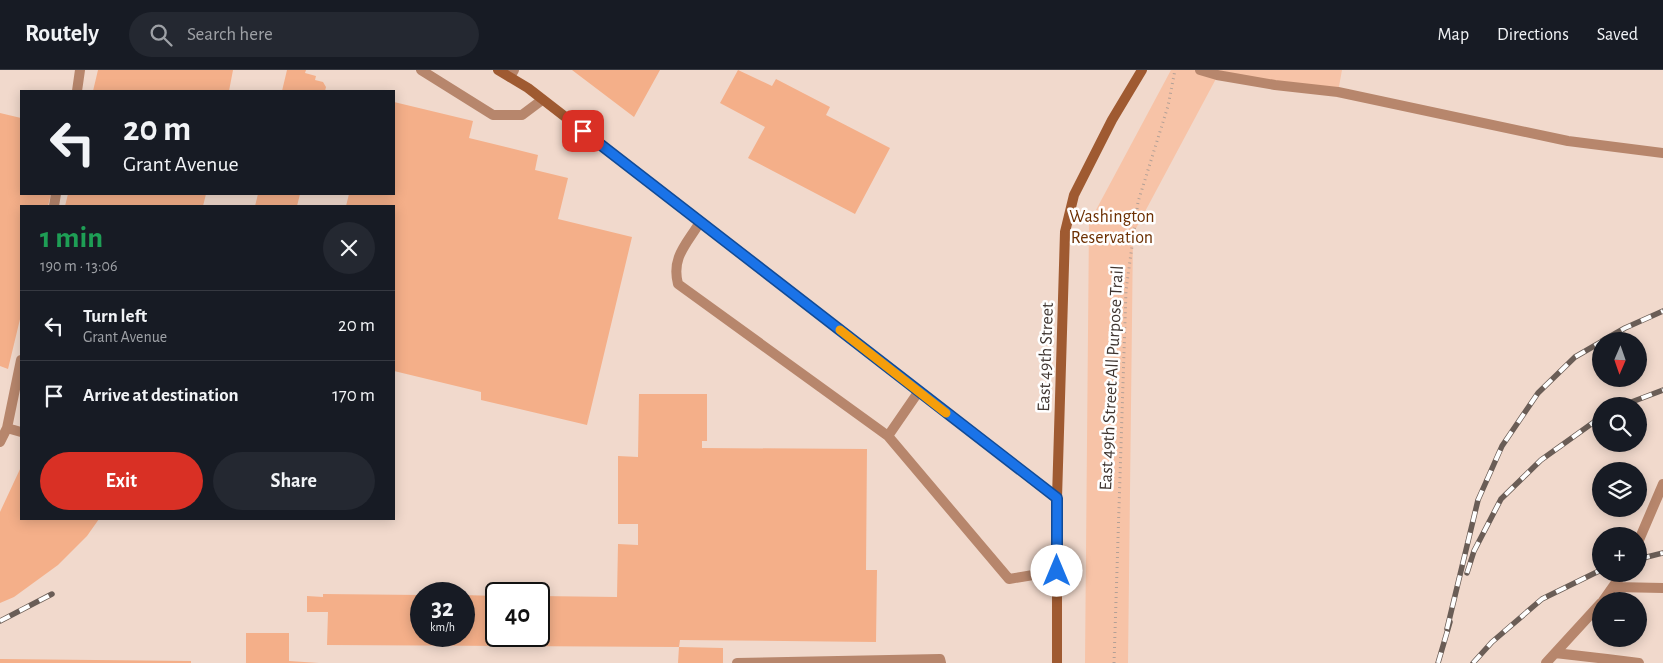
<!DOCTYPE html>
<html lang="en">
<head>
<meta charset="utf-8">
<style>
	:root { --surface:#171b24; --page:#242831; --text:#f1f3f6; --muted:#9ea1a6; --line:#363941; --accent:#d93025 }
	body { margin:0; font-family:"Alegreya Sans",sans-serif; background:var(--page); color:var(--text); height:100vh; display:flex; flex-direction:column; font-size:19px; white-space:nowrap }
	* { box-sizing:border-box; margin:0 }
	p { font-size:16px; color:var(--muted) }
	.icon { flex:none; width:28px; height:28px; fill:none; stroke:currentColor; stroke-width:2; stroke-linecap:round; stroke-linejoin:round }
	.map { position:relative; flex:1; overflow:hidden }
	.sheet { position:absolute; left:20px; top:135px; width:375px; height:315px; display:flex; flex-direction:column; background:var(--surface); border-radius:0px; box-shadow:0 2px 12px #0003 }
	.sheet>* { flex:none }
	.top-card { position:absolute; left:20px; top:20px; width:375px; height:105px; border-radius:0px; box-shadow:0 2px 12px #0003; background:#171b24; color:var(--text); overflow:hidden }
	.needle { width:32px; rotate:182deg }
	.tools { position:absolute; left:1592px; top:262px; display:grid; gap:10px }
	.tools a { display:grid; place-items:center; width:55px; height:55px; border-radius:50%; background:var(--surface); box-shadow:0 2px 12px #0003; font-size:25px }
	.speed { position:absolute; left:410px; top:512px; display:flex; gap:10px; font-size:25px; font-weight:700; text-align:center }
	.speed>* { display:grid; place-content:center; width:65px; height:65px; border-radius:50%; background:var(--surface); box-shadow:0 2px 12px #0003; line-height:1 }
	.speed small { font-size:12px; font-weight:400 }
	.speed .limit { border:2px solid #111; border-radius:8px; background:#fff; color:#111 }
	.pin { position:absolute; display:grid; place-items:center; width:42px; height:42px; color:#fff; margin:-21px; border-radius:10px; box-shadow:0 2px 8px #0006 }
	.me { position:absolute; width:55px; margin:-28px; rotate:0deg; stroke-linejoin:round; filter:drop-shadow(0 0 4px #0008) }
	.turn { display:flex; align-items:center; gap:18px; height:105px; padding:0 20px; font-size:22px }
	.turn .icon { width:65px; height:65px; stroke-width:2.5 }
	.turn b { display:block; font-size:35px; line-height:42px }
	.round { display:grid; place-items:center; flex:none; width:52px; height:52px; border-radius:26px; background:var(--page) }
	.headline { display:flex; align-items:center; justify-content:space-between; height:85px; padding:0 20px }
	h1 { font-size:30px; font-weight:600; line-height:38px; color:#1e9e55 }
	.action { display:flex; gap:10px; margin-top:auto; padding:10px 20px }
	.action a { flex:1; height:58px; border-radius:30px; background:var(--accent); color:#fff; font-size:20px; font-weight:600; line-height:58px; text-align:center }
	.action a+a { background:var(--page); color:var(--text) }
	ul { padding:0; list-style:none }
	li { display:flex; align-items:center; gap:15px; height:70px; padding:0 20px; border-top:1px solid var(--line) }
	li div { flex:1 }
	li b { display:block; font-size:19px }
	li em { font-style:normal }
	header { display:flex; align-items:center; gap:30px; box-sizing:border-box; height:70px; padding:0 25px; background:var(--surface); border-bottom:1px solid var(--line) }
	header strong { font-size:24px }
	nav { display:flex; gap:28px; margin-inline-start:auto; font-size:18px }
	.search { width:350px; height:45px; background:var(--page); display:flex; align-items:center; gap:12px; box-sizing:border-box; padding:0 18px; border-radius:28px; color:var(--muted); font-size:19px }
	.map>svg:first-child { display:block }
	.green { fill:#f7c3a7 }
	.building { fill:#f4af89 }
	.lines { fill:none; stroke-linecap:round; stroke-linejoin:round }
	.path { stroke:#b3a096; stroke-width:3; stroke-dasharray:1 4; stroke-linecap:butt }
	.lane { stroke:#b7866c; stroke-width:10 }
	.secondary { stroke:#9f5a31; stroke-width:10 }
	.rail-casing { stroke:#6a5d56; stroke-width:5.5 }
	.rail { stroke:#fff; stroke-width:4; stroke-dasharray:11; stroke-linecap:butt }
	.route-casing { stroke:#114b97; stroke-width:12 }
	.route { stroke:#1a73e8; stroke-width:9 }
	.slow { stroke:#f59e0b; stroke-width:9 }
	.labels { text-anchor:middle; stroke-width:5; stroke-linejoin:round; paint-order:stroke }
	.park-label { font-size:18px; fill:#6d3003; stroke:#fff }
	.street-label { font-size:18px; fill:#3f3530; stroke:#fff }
</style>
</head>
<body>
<header>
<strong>Routely</strong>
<div class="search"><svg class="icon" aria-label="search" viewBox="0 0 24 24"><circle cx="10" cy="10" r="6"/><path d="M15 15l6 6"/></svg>Search here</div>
<nav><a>Map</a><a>Directions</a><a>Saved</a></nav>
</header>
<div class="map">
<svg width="1663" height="593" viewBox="0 0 1663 593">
	<rect width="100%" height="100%" fill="#f1d9cc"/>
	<path class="green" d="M1171,0H1342L1338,22L1218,5L1133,164L1128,593H1085L1089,153Z"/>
	<path class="building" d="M98,0H233L229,21H93Z
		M287,0H306L305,3L316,6L315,10L323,12L326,17L325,21H282Z
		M572,0H660L634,47Z
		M738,0L772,16L776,9L830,37L826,45L890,78L855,144L748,88L765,57L720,33Z
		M394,32L473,51L469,68L538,85L535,100L568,108L558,149L632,167L587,355L481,330V322L394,301V136H346L349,124H394Z
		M0,43L21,48V124H51L48,136H21V245L8,299L0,296Z
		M68,124H206L203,136H65Z
		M258,124H300L297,136H255Z
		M639,324H707V371H702V378L867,379L866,500H877L876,572L680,570L679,577L327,575L328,542H307V526L323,527V524L421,525V566H464V525L496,526V566H539V526L617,527L618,474L638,475V454H618V386L638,387Z
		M21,397V449H99L87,466L58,495L14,527L0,533V442Z
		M246,563H289V591L319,593H246Z
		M679,577L723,578V593H678Z
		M0,589L191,591V593H0Z"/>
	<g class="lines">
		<path class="path" d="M1114,593L1126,220L1138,132L1168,36L1175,0"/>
		<path class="lane" d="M421,0L493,45H522L542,30
			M1200,0L1217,5L1275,15L1338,22L1568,71L1663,83
			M510,7L514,0
			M77,21L80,0
			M54,136L56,124
			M700,152C687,174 671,187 678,214L888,366
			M919,321L888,366L1009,509L1057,501
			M7,358L21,290
			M0,372L7,358L21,362
			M1639,470L1663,414
			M1614,517L1663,518
			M1603,531L1622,504
			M1555,583L1607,589L1606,593
			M1607,589L1639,593
			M737,593L940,589L941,593
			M1546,593L1601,533"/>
		<path class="secondary" d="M498,0L528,18L1057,428
			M1057,593V428L1065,162L1074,125L1112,50L1142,0"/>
		<g class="rail-casing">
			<path id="rail" d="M1602,271L1625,258L1663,241
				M1621,336L1663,320
				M1639,489L1663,483
				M1467,503L1474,481L1501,429L1541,390L1601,347
				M0,551L52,524
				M1447,559L1478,430L1502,376L1538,323L1575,287L1601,272
				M1438,593L1450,552
				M1473,593L1492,572L1542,529L1601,500"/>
		</g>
		<use href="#rail" class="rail"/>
	</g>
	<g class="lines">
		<g class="route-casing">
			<path id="route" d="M583,61L1057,428V501"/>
		</g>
		<use href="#route" class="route"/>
		<path class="slow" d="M840,260L946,343"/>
	</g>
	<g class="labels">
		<g class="park-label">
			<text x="1112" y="152">Washington<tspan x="1112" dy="21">Reservation</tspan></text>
		</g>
		<g class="street-label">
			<text transform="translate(1045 287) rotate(-88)" y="6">East 49th Street</text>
			<text transform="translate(1111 308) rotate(-87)" y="6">East 49th Street All Purpose Trail</text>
		</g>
	</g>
</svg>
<div class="tools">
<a><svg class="needle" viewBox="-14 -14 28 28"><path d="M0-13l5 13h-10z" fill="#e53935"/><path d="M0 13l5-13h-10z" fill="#9ea1a6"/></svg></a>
<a><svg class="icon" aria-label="search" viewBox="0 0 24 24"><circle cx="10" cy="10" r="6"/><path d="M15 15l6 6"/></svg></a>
<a><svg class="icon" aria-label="layers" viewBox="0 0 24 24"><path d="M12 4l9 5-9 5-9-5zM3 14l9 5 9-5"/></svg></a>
<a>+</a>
<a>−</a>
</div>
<div class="speed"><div>32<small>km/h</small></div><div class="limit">40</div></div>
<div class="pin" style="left:583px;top:61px;background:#d93025"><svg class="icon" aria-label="arrive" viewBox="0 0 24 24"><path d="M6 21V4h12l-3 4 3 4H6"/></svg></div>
<svg class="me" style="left:1057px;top:501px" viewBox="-20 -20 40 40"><circle r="19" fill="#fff"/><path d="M0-13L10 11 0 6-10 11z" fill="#1a73e8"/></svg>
<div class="top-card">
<div class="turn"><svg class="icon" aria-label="left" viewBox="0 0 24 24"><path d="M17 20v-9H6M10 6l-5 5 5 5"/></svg><div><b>20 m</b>Grant Avenue</div></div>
</div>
<section class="sheet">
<div class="headline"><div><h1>1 min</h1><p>190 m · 13:06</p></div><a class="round"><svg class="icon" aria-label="close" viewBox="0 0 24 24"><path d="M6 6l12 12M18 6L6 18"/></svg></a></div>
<ul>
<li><svg class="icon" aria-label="left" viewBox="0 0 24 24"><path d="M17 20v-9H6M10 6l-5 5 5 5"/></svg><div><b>Turn left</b><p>Grant Avenue</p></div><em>20 m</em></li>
<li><svg class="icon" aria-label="arrive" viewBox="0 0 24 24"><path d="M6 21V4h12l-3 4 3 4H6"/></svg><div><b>Arrive at destination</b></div><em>170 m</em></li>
</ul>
<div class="action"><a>Exit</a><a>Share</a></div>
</section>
</div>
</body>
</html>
